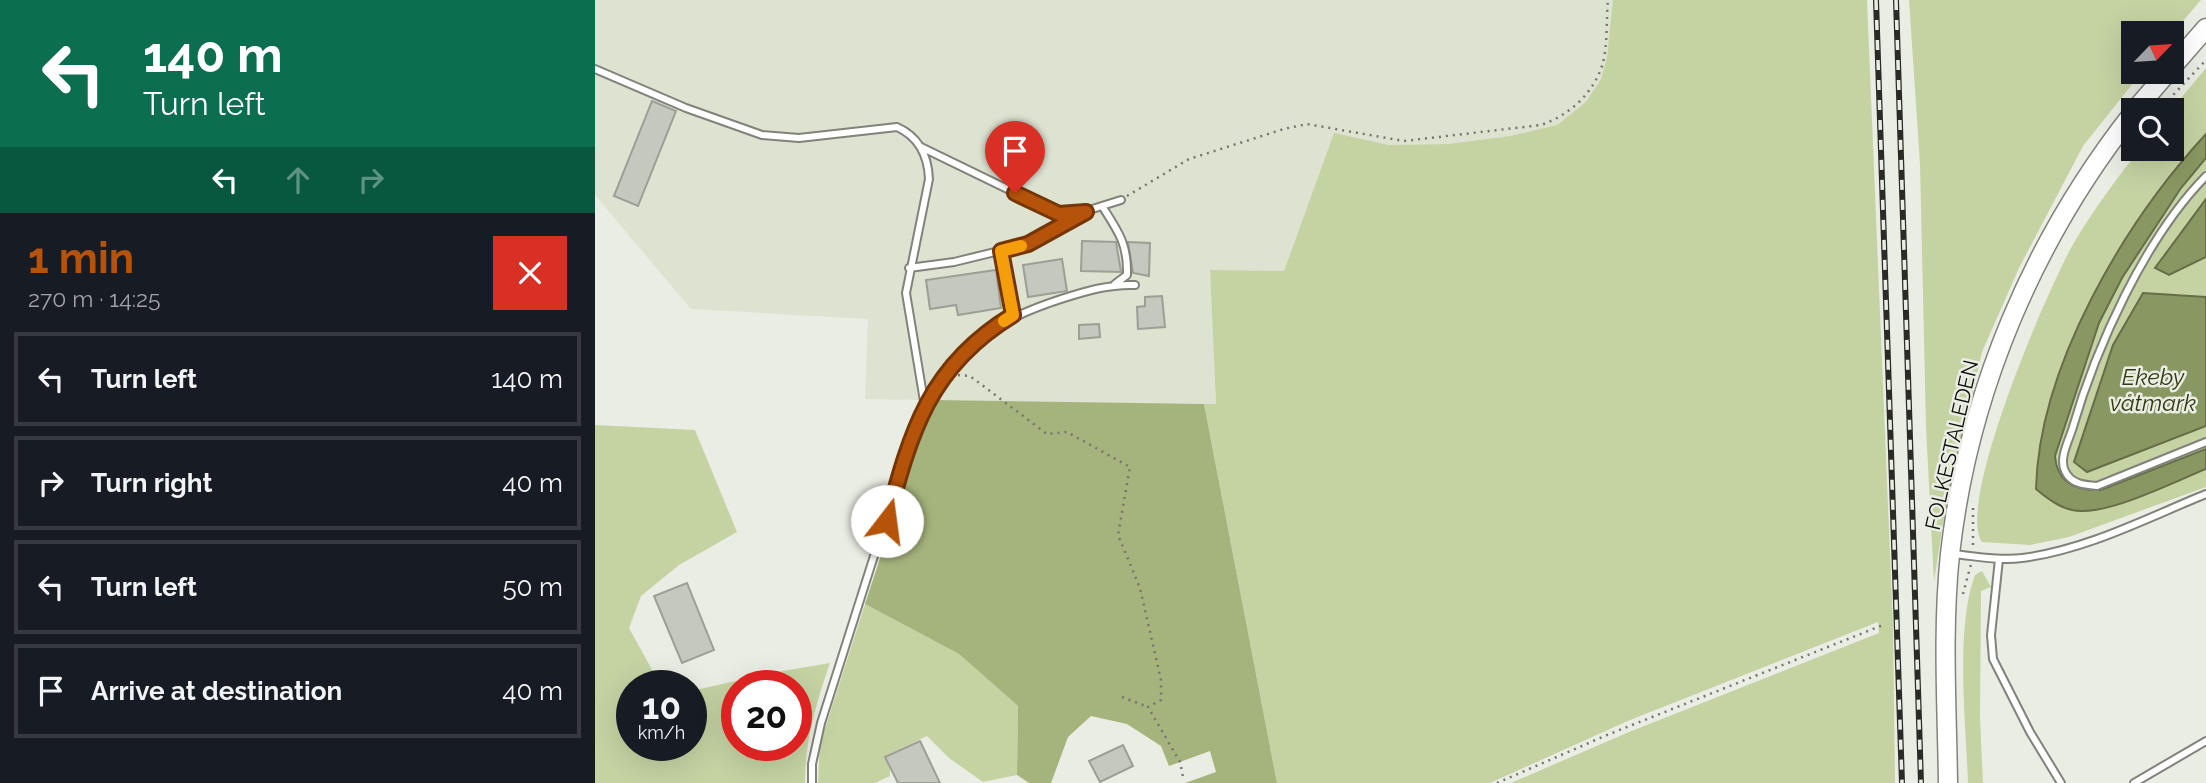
<!DOCTYPE html>
<html lang="en">
<head>
<meta charset="utf-8">
<style>
	:root { --surface:#171b24; --page:#20242c; --text:#f1f3f6; --muted:#9ea1a6; --line:#363941; --accent:#b45309 }
	body { margin:0; font-family:Raleway,sans-serif; background:var(--page); color:var(--text); height:100vh; display:flex; flex-direction:column; font-size:26px; white-space:nowrap }
	* { box-sizing:border-box; margin:0 }
	p { font-size:23px; color:var(--muted) }
	.icon { flex:none; width:38px; height:38px; fill:none; stroke:currentColor; stroke-width:2; stroke-linecap:round; stroke-linejoin:round }
	.map { position:relative; flex:1; overflow:hidden }
	.sheet { display:flex; flex-direction:column; background:var(--surface); width:595px }
	.sheet>* { flex:none }
	.guide { background:#0b6e4f; color:#fff; overflow:hidden }
	.needle { width:46px; rotate:65deg }
	.buttons { position:absolute; left:1526px; top:21px; display:grid; gap:14px }
	.buttons a { display:grid; place-items:center; width:63px; height:63px; border-radius:0px; background:var(--surface); box-shadow:0 7px 28px #0002; font-size:35px }
	.speed { position:absolute; left:21px; top:670px; display:flex; gap:14px; font-size:35px; font-weight:700; text-align:center }
	.speed>* { display:grid; place-content:center; width:91px; height:91px; border-radius:50%; background:var(--surface); box-shadow:0 7px 28px #0002; line-height:1 }
	.speed small { font-size:18px; font-weight:400 }
	.speed .limit { border:10px solid #d22; background:#fff; color:#111 }
	.pin { position:absolute; display:grid; place-items:center; width:60px; height:60px; color:#fff; margin:-72px -30px; border-radius:50% 50% 50% 0; rotate:-45deg; box-shadow:0 0 7px #0007 }
	.pin .icon { rotate:45deg }
	.me { position:absolute; width:77px; margin:-38px; rotate:15deg; stroke-linejoin:round; filter:drop-shadow(0 0 5px #0008) }
	.turn { display:flex; align-items:center; gap:24px; height:147px; padding:0 28px; font-size:32px }
	.turn .icon { width:91px; height:91px; stroke-width:2.5 }
	.turn b { display:block; font-size:49px; line-height:60px }
	.lanes { display:flex; align-items:center; height:66px; padding:0 28px; background:#0003; justify-content:center; gap:35px; direction:ltr }
	.lanes .off { opacity:.35 }
	.round { display:grid; place-items:center; flex:none; width:74px; height:74px; border-radius:0px; background:var(--page) }
	.summary { display:flex; align-items:center; justify-content:space-between; height:119px; padding:0 28px }
	h1 { font-size:42px; font-weight:700; line-height:52px; color:var(--accent) }
	ul { padding:0; list-style:none }
	li { display:flex; align-items:center; gap:21px; height:94px; margin:0 14px 10px; padding:0 14px; border:4px solid var(--line); border-radius:0px }
	li div { flex:1 }
	li b { display:block; font-size:26px }
	li em { font-style:normal }
	main { display:flex; flex:1; min-height:0 }
	.map>svg:first-child { display:block }
	.built { fill:#dde2d1 }
	.green { fill:#c5d3a3; fill-rule:evenodd }
	.forest { fill:#a5b47d }
	.water { fill:#899862; stroke:#646e48; stroke-width:2 }
	.building { fill:#c5c8bf; stroke:#9c9f96; stroke-width:2 }
	.lines { fill:none; stroke-linecap:round; stroke-linejoin:round }
	.service-casing { stroke:#81837b; stroke-width:10 }
	.secondary-casing { stroke:#81837b; stroke-width:21 }
	.path { stroke:#747670; stroke-width:2.5; stroke-dasharray:2 5; stroke-linecap:butt }
	.service { stroke:#fff; stroke-width:6 }
	.secondary { stroke:#fff; stroke-width:18 }
	.rail-casing { stroke:#2a2b27; stroke-width:6 }
	.rail { stroke:#eaede3; stroke-width:3.5; stroke-dasharray:10; stroke-linecap:butt }
	.route-casing { stroke:#753606; stroke-width:18 }
	.route { stroke:#b45309; stroke-width:12 }
	.slow { stroke:#f59e0b; stroke-width:12 }
	.labels { text-anchor:middle; stroke-width:5; stroke-linejoin:round; paint-order:stroke }
	.street-label { font-size:21px; fill:#0c0d0a; stroke:#eaede3 }
	.water-label { font-size:23px; font-style:italic; fill:#323b11; stroke:#eaede3 }
</style>
</head>
<body>
<main>
<section class="sheet">
<div class="guide">
<div class="turn"><svg class="icon" aria-label="left" viewBox="0 0 24 24"><path d="M17 20v-9H6M10 6l-5 5 5 5"/></svg><div><b>140 m</b>Turn left</div></div>
<div class="lanes"><svg class="icon" aria-label="left" viewBox="0 0 24 24"><path d="M17 20v-9H6M10 6l-5 5 5 5"/></svg><svg class="icon off" aria-label="ahead" viewBox="0 0 24 24"><path d="M12 20V5M6 11l6-6 6 6"/></svg><svg class="icon off" aria-label="right" viewBox="0 0 24 24"><path d="M7 20v-9h11M14 6l5 5-5 5"/></svg></div>
</div>
<div class="summary"><div><h1>1 min</h1><p>270 m · 14:25</p></div><a class="round" style="background:#d93025;color:#fff"><svg class="icon" aria-label="close" viewBox="0 0 24 24"><path d="M6 6l12 12M18 6L6 18"/></svg></a></div>
<ul>
<li><svg class="icon" aria-label="left" viewBox="0 0 24 24"><path d="M17 20v-9H6M10 6l-5 5 5 5"/></svg><div><b>Turn left</b></div><em>140 m</em></li>
<li><svg class="icon" aria-label="right" viewBox="0 0 24 24"><path d="M7 20v-9h11M14 6l5 5-5 5"/></svg><div><b>Turn right</b></div><em>40 m</em></li>
<li><svg class="icon" aria-label="left" viewBox="0 0 24 24"><path d="M17 20v-9H6M10 6l-5 5 5 5"/></svg><div><b>Turn left</b></div><em>50 m</em></li>
<li><svg class="icon" aria-label="arrive" viewBox="0 0 24 24"><path d="M6 21V4h12l-3 4 3 4H6"/></svg><div><b>Arrive at destination</b></div><em>40 m</em></li>
</ul>
</section>
<div class="map">
<svg width="1611" height="783" viewBox="0 0 1611 783">
	<rect width="100%" height="100%" fill="#eaede3"/>
	<path class="built" d="M0,0H1018L1012,57L1006,79L990,104L962,125L915,136L853,144L794,145L739,134L689,271L615,270L621,405L270,399L273,319L96,309L0,195Z"/>
	<path class="green" d="M1018,0H1272L1298,626L1300,783H916L1034,732L1284,633L1283,622L1035,720L895,783H682L609,404H621L615,270L689,271L739,133L794,145L853,144L915,136L962,125L991,102L1006,79L1012,57Z
		M1314,0H1606L1577,34L1538,33V72H1547L1488,146L1424,268L1387,352L1348,523L1339,582L1331,427L1325,164Z
		M1611,68V134C1529,223 1444,366 1441,489C1454,500 1470,512 1488,511C1521,511 1579,482 1611,469V487L1474,537L1435,545L1387,542C1360,503 1455,283 1480,241C1499,209 1522,178 1545,149H1577L1576,110Z
		M1611,158V199L1560,267L1574,274L1611,257V297L1492,472L1611,426V449L1506,490C1481,491 1462,483 1460,456C1475,412 1486,366 1503,323C1526,268 1574,204 1611,158Z
		M0,425L100,430L142,532L84,565L46,596L34,628L66,686H37V746H96V691L182,672L235,663C221,703 210,741 210,783H0ZM142,686H201V746H142Z
		M1387,571L1396,587L1386,591L1385,717L1388,783H1373C1371,724 1360,628 1380,575Z
		M270,604L364,654L423,706L422,775L388,782L354,758L332,736L295,754V776L280,783H223L225,744Z"/>
	<path class="forest" d="M341,400L609,404L682,783H590L621,772L615,751L574,766L566,746L532,724L496,716L473,737L456,783H434L422,775L423,706L364,654L270,604L318,458Z"/>
	<path class="water" d="M1611,134V158L1586,188L1527,278L1504,323L1460,456C1462,483 1481,491 1506,490L1611,449V469C1579,482 1521,511 1488,511C1470,512 1454,500 1441,489C1444,366 1529,223 1611,134Z
		M1611,199V257L1574,275L1560,268Z
		M1548,293L1611,297V426L1492,472L1479,462L1518,345Z"/>
	<path class="building" d="M57,101L81,111L43,206L19,196Z
		M487,241L521,242L526,272L486,271Z
		M533,242L555,243L554,276L538,273Z
		M467,259L472,291L433,297L428,265Z
		M401,270L406,308L363,315L361,305L335,309L331,280Z
		M567,296L570,327L543,329L542,307L550,306V297Z
		M504,324L505,337L484,339V325Z
		M92,583L119,650L87,663L59,596Z
		M325,741L345,783H303L290,757Z
		M528,745L538,766L505,782L494,761Z"/>
	<g class="lines">
		<g class="service-casing">
			<path id="service" d="M0,69L91,108L167,135L204,138L302,127C324,137 333,155 334,179L311,293L330,407L305,474L226,723L217,764V783
				M326,147L464,214L491,211L526,200
				M1611,176C1550,238 1501,347 1477,430C1473,442 1464,459 1470,471C1476,484 1489,485 1502,486L1611,442
				M507,206C523,231 533,244 532,275L520,284
				M406,251L418,315
				M314,268L359,262L433,244L487,213
				M330,407C366,344 398,321 466,299C491,291 514,284 540,285
				M1357,554C1381,556 1404,561 1427,558C1491,550 1552,518 1611,494
				M1404,559L1396,635L1398,659L1435,732L1466,783
				M1539,783L1611,741"/>
		</g>
		<g class="secondary-casing">
			<path id="secondary" d="M1577,67L1611,28
				M1540,110L1573,72
				M1353,783C1352,707 1347,630 1355,554C1373,393 1438,240 1538,113"/>
		</g>
		<path class="path" d="M1564,110L1611,60
			M532,196L594,159L689,129L712,124L809,141L946,125C974,115 997,95 1007,66C1013,47 1011,20 1013,0
			M363,375L375,376L452,434L472,432L535,467L523,535L545,588L566,680V700L553,707L585,762L588,777
			M1378,508V547
			M1368,594L1376,564
			M527,697L553,707
			M902,783L1012,735L1288,625"/>
		<use href="#service" class="service"/>
		<use href="#secondary" class="secondary"/>
		<g class="rail-casing">
			<path id="rail" d="M1281,0L1307,783
				M1301,0L1326,783"/>
		</g>
		<use href="#rail" class="rail"/>
	</g>
	<g class="lines">
		<g class="route-casing">
			<path id="route" d="M292,521C316,431 334,366 418,315L406,251L433,244L491,212L464,214L420,193"/>
		</g>
		<use href="#route" class="route"/>
		<path class="slow" d="M409,321L418,315L406,251L426,246"/>
	</g>
	<g class="labels">
		<g class="street-label">
			<text transform="translate(1357 445) rotate(-77)" y="7">FOLKESTALEDEN</text>
		</g>
		<g class="water-label">
			<text x="1558" y="385">Ekeby<tspan x="1558" dy="26">våtmark</tspan></text>
		</g>
	</g>
</svg>
<div class="buttons">
<a><svg class="needle" viewBox="-14 -14 28 28"><path d="M0-13l5 13h-10z" fill="#e53935"/><path d="M0 13l5-13h-10z" fill="#9ea1a6"/></svg></a>
<a><svg class="icon" aria-label="search" viewBox="0 0 24 24"><circle cx="10" cy="10" r="6"/><path d="M15 15l6 6"/></svg></a>
</div>
<div class="speed"><div>10<small>km/h</small></div><div class="limit">20</div></div>
<div class="pin" style="left:420px;top:193px;background:#d93025"><svg class="icon" aria-label="arrive" viewBox="0 0 24 24"><path d="M6 21V4h12l-3 4 3 4H6"/></svg></div>
<svg class="me" style="left:292px;top:521px" viewBox="-20 -20 40 40"><circle r="19" fill="#fff"/><path d="M0-13L10 11 0 6-10 11z" fill="#b45309"/></svg>
</div>
</main>
</body>
</html>
